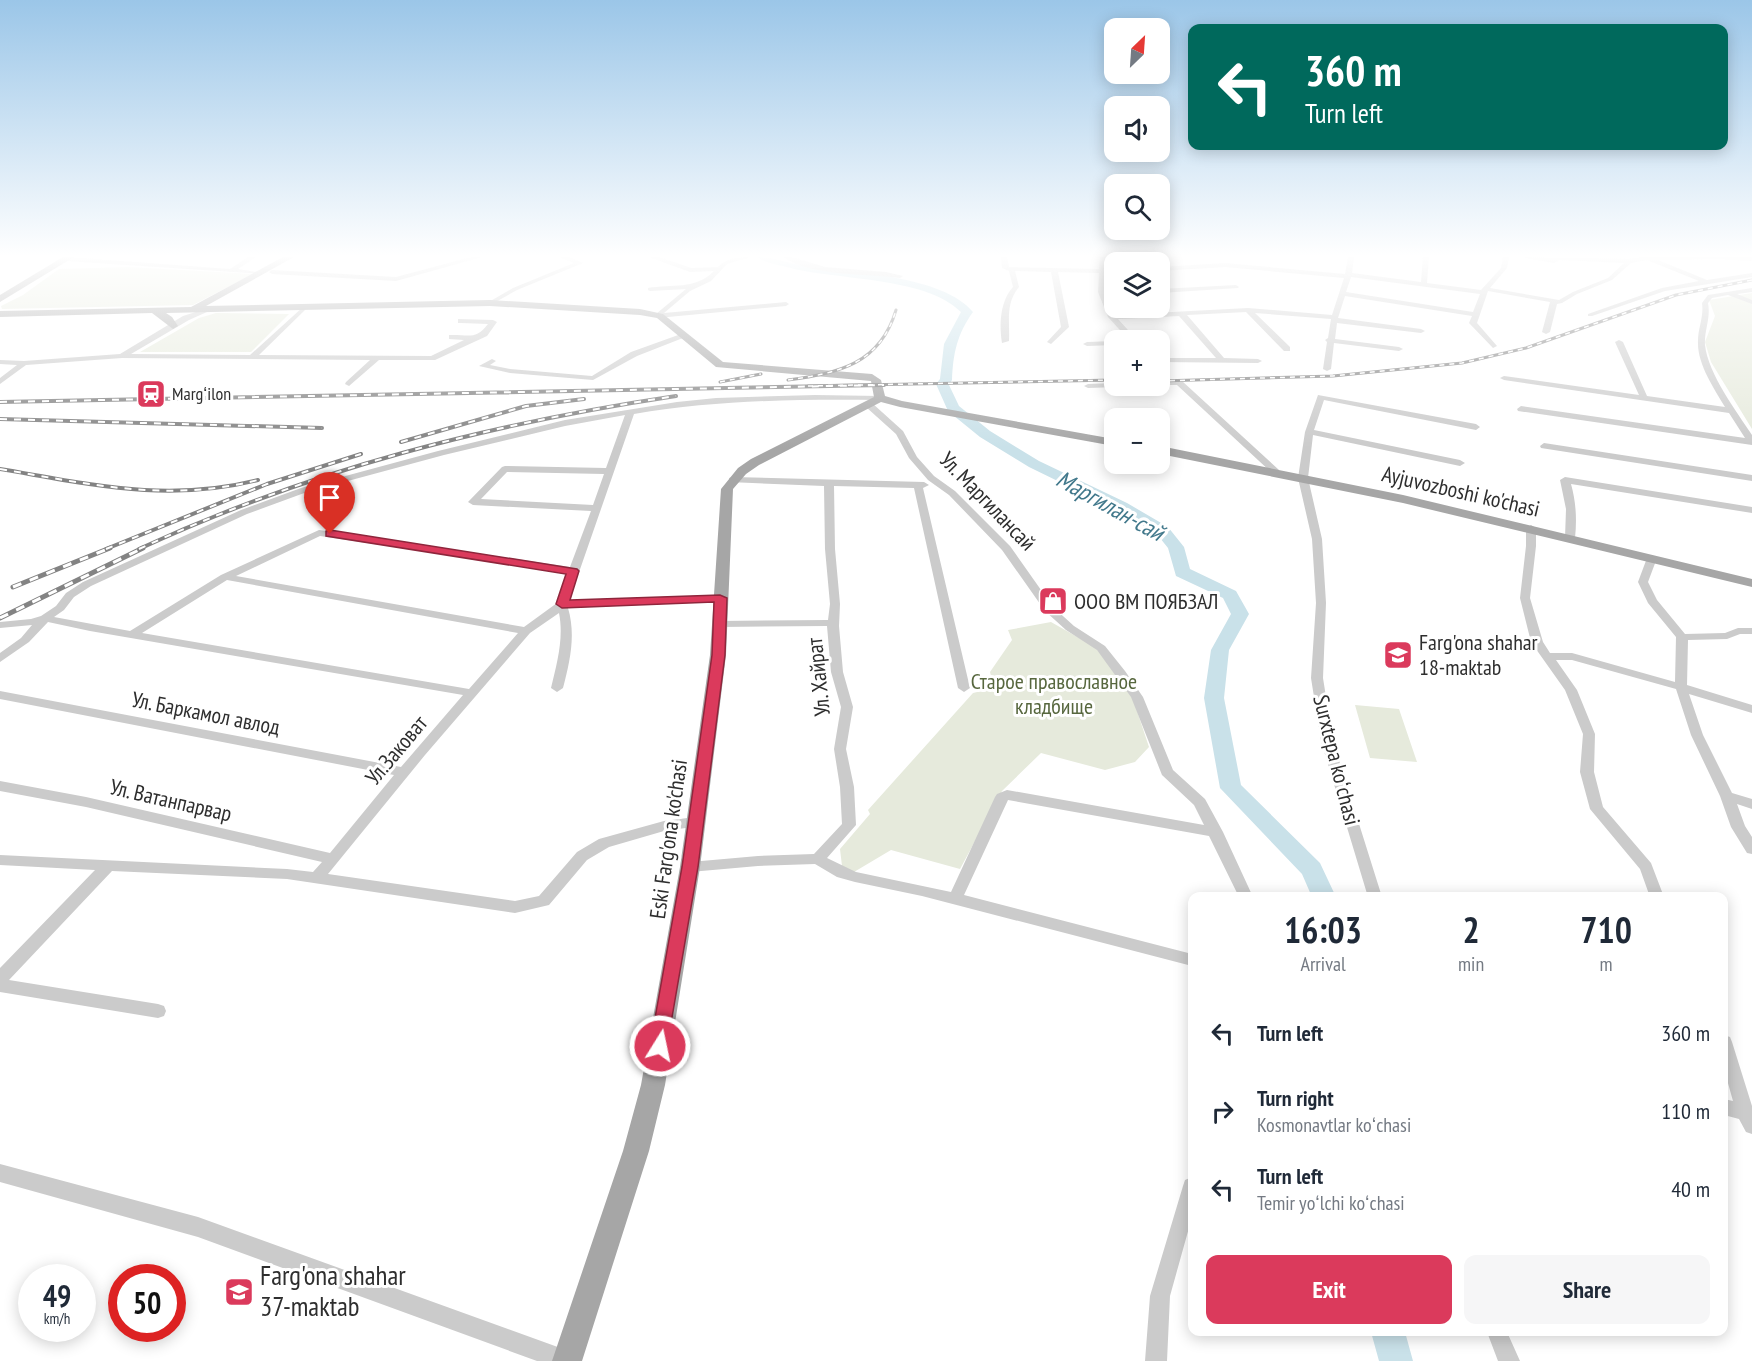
<!DOCTYPE html>
<html lang="en">
<head>
<meta charset="utf-8">
<style>
	:root { --surface:#fff; --page:#f6f6f7; --text:#1f2937; --muted:#747a83; --accent:#db3a5c }
	body { margin:0; font-family:"PT Sans Narrow",sans-serif; background:var(--page); color:var(--text); height:100vh; display:flex; flex-direction:column; font-size:22px; white-space:nowrap }
	* { box-sizing:border-box; margin:0 }
	p { font-size:20px; color:var(--muted) }
	.icon { flex:none; width:33px; height:33px; fill:none; stroke:currentColor; stroke-width:2; stroke-linecap:round; stroke-linejoin:round }
	.map { position:relative; flex:1; overflow:hidden }
	.details { position:absolute; left:1188px; top:892px; width:540px; height:444px; display:flex; flex-direction:column; background:var(--surface); border-radius:12px; box-shadow:0 3px 15px #0003 }
	.details>* { flex:none }
	.banner { position:absolute; left:1188px; top:24px; width:540px; height:126px; border-radius:12px; box-shadow:0 3px 15px #0003; background:#00695c; color:#fff; overflow:hidden }
	.needle { width:39px; rotate:25deg }
	.buttons { position:absolute; left:1104px; top:18px; display:grid; gap:12px }
	.buttons a { display:grid; place-items:center; width:66px; height:66px; border-radius:12px; background:var(--surface); box-shadow:0 3px 15px #0003; font-size:30px }
	.speed { position:absolute; left:18px; top:1264px; display:flex; gap:12px; font-size:30px; font-weight:700; text-align:center }
	.speed>* { display:grid; place-content:center; width:78px; height:78px; border-radius:50%; background:var(--surface); box-shadow:0 3px 15px #0003; line-height:1 }
	.speed small { font-size:15px; font-weight:400 }
	.speed .limit { border:9px solid #d22; background:#fff; color:#111 }
	.pin { position:absolute; display:grid; place-items:center; width:51px; height:51px; color:#fff; margin:-62px -26px; border-radius:50% 50% 50% 0; rotate:-45deg; box-shadow:0 0 6px #0007 }
	.pin .icon { rotate:45deg }
	.me { position:absolute; width:66px; margin:-33px; rotate:10deg; stroke-linejoin:round; filter:drop-shadow(0 0 4px #0008) }
	.turn { display:flex; align-items:center; gap:21px; height:126px; padding:0 18px; font-size:27px }
	.turn .icon { width:78px; height:78px; stroke-width:2.5 }
	.turn b { display:block; font-size:42px; line-height:51px }
	.eta { display:flex; justify-content:space-evenly; align-items:center; height:102px; text-align:center }
	.eta b { font-size:36px; font-weight:800; line-height:42px }
	.cta { display:flex; gap:12px; margin-top:auto; padding:12px 18px }
	.cta a { flex:1; height:69px; border-radius:12px; background:var(--accent); color:#fff; font-size:24px; font-weight:800; line-height:69px; text-align:center }
	.cta a+a { background:var(--page); color:var(--text) }
	ul { padding:0; list-style:none }
	li { display:flex; align-items:center; gap:18px; height:78px; padding:0 18px }
	li div { flex:1 }
	li b { display:block; font-size:22px }
	li em { font-style:normal }
	.map>svg:first-child { display:block }
	.green { fill:#e6eadc }
	.lines { fill:none; stroke-linecap:round; stroke-linejoin:round }
	.river { fill:#c9e1e9; fill-rule:evenodd }
	.minor { fill:#cbcbcb; fill-rule:evenodd }
	.major { fill:#a6a6a6; fill-rule:evenodd }
	.rail-far2-casing { stroke:#838383; stroke-width:3 }
	.rail-far1-casing { stroke:#838383; stroke-width:4 }
	.rail-casing { stroke:#838383; stroke-width:5 }
	.rail-far2 { stroke:#fff; stroke-width:1.5; stroke-dasharray:5; stroke-linecap:butt }
	.rail-far1 { stroke:#fff; stroke-width:2; stroke-dasharray:7; stroke-linecap:butt }
	.rail { stroke:#fff; stroke-width:3; stroke-dasharray:9; stroke-linecap:butt }
	.route { fill:#db3a5c; stroke:#8e263c; stroke-width:1.5 }
	.labels { text-anchor:middle; stroke-width:6; stroke-linejoin:round; paint-order:stroke }
	.far-poi-label { font-size:18px; fill:#2e2e2e; stroke:#fff; text-anchor:start }
	.street-label { font-size:22px; fill:#2e2e2e; stroke:#fff }
	.poi-label { font-size:22px; fill:#2e2e2e; stroke:#fff; text-anchor:start }
	.park-label { font-size:22px; fill:#57673e; stroke:#fff }
	.water-label { font-size:24px; font-style:italic; fill:#41788b; stroke:#fff }
	.near-poi-label { font-size:27px; fill:#2e2e2e; stroke:#fff; text-anchor:start }
</style>
</head>
<body>
<div class="map">
<svg width="1752" height="1361" viewBox="0 0 1752 1361">
	<rect width="100%" height="100%" fill="#fff"/>
	<path class="green" d="M128,267L253,274L193,305L2,309L1,306L23,295L59,269Z
		M1752,293V429L1711,362L1705,342L1715,316L1709,300Z
		M216,313L289,314L251,352H140L199,318Z
		M1051,622L1095,647L1131,693L1149,747L1135,762L1105,770L1041,753L1002,791L960,869L891,850L854,872L842,866L840,849L870,814L868,810L973,693L994,688L990,672L1012,640L1008,630Z
		M1355,705L1399,709L1417,762L1370,758Z"/>
	<g class="lines">
		<path class="river" d="M757,257C775,257 789,264 807,266C851,272 944,276 973,312C957,334 953,354 952,380L949,385L959,406L990,431L1039,461L1127,503L1168,527L1184,547L1190,569L1236,591L1249,614L1229,650L1224,698L1241,785L1320,863L1336,897H1312L1302,874L1220,788L1204,698L1211,650L1231,614L1223,598L1176,576L1168,548L1156,533L1115,509L1029,467L980,437L948,411L936,384L940,379L944,344L961,312C924,275 832,281 783,266C774,264 764,262 757,257Z
			M1371,1332H1405L1413,1361H1379Z"/>
		<path class="minor" d="M248,257H256L238,269L263,273L262,274L66,261L63,259L68,257L230,269Z
			M471,257H482L396,281L272,274L269,272L272,270L396,277Z
			M559,257H569L583,263L517,290L492,304L487,303L513,288L574,263Z
			M649,257H659L691,268L718,267C726,258 739,257 751,257L727,264L711,281L690,291L664,313L786,302L789,304L786,306L657,318L654,315L656,314L686,289L650,291L648,290V288C671,284 696,290 714,271L690,272Z
			M783,257H792L825,267L886,272L903,276L900,278C865,273 813,277 783,257Z
			M1001,257H1007L1009,267L1099,269L1100,257H1106L1104,292L1114,291V295L1106,296L1115,315L1248,308L1332,315L1344,278L1225,267L1160,271V267L1225,263L1345,274L1348,257H1354L1352,273L1421,282L1423,257H1429L1427,283L1481,290L1501,268L1503,257H1509L1507,268L1490,288L1559,300L1573,292L1608,278L1624,263L1560,260L1554,263L1520,257L1629,259L1640,257H1752V261L1718,259L1658,260L1707,280L1752,273V277L1665,291L1592,316H1588V314L1662,288L1699,281L1647,260L1631,263L1612,280L1577,294L1562,303L1557,304L1550,332L1546,334L1542,332L1550,302L1488,291L1477,323L1497,346L1493,348L1469,323L1472,316L1345,296L1338,318L1421,329L1425,331L1421,333L1337,323L1335,339L1399,347L1403,349L1399,351L1334,343L1331,369L1327,371L1323,369L1327,342L1325,340L1328,338L1331,319L1255,313L1290,347V351H1284L1246,312L1187,315L1224,358L1258,359L1262,361L1258,363L1160,362V358H1216L1179,316L1118,319L1137,340H1129L1108,317L1098,292L1099,273L1058,272L1069,327L1051,344L1047,342L1061,327L1051,272L1015,271L1019,287C1005,304 1010,321 1009,341L1002,343C999,325 1000,301 1013,287L1009,271L1002,268ZM1351,277L1480,294L1473,312L1346,292Z
			M1236,285L1239,287L1238,288L1160,293V289Z
			M1752,288V292L1737,294L1752,300V304L1728,295L1712,298L1708,303C1711,318 1704,331 1705,345C1708,374 1737,412 1752,435V445L1518,411L1517,409L1521,406L1745,438L1729,413L1504,380L1500,378L1504,376L1639,395L1615,342L1619,340L1623,342L1647,396L1725,407C1714,388 1697,364 1698,341C1698,328 1704,317 1702,303L1708,295Z
			M303,307L305,308V310L259,355L431,356L464,340L449,339V335C468,334 475,341 488,324L461,323H458V319L493,320L497,322L487,336L435,360H379L349,386L345,384L346,382L370,360L122,358L26,365L0,384V378L17,365L0,364V360L24,361L120,354L183,316L205,309L207,310V312L189,320L131,354L250,355Z
			M681,334L688,336L637,356L593,380L510,373L479,366L492,359L496,361L490,365L510,369L592,376L631,352Z
			M1114,341V345L1087,346L1083,344L1087,342Z
			M1160,381H1182L1279,470V474H1273L1177,385H1160Z
			M1114,383L1117,387L1088,388L1084,386L1088,384Z
			M815,395L880,396L884,398L880,400C797,399 716,400 634,414L569,601L720,595L725,598L720,601L568,608C576,635 570,661 563,688L557,692L551,688C557,663 564,638 559,613L530,633L425,755L328,874L515,901L539,896L577,852L599,839L664,821L695,817L700,818L702,822L700,826L664,831L609,847L587,860L549,905L515,913L287,879L112,871L9,980L158,1004L164,1006L166,1011L164,1016L158,1018L0,992V968L95,870L0,865V855L287,869L313,872L322,862L86,807L0,791V781L86,797L330,853L394,775L0,699V691L401,767L463,695L90,631L48,622L29,642L0,662V653L21,638L32,625L0,628V622L31,619L41,616L56,606L66,593L83,582L241,510L301,488L438,451L565,420L677,402L716,398ZM625,415L606,468L505,466L502,467L468,502L473,505L591,511L570,567L319,530L221,575L130,631L54,617L64,610L74,597L91,586L247,514L307,492L444,455L565,426ZM507,472L604,474L593,505L481,499ZM320,536L568,573L557,603L524,627L236,576ZM227,580L518,633L469,689L142,633Z
			M1318,395L1476,424L1480,427L1476,430L1324,400L1314,430L1460,460L1465,463L1460,466L1313,435L1308,478L1322,539L1326,603L1323,678L1333,741L1382,897H1368L1321,741L1311,678L1316,603L1312,539L1298,478L1305,432Z
			M866,403H872L903,431L917,457L934,476L955,491L1010,546L1053,607L1074,626L1105,646L1125,671L1143,697L1173,770L1205,799L1223,832L1253,897H1239L1209,836L1008,800L964,895L1192,954V966L922,896L855,882L837,877L815,864L758,866L690,872L685,871L683,867L685,863L690,862L758,856L814,854L842,824L840,787L834,749L841,707L831,672L827,626L720,627L714,624L720,621L828,620L830,604L825,549L824,486L729,482V478L732,477L924,482L929,485L923,488L970,688L964,692L958,688L914,488L834,486L835,549L840,604L839,626L843,672L853,707L846,749L854,787L856,825L827,858L856,872L951,892L995,797L997,794L1007,790L1204,825L1194,805L1162,775L1131,697L1097,650L1066,630L1045,611L1002,550L949,495L928,480L909,458L896,434L866,407Z
			M1544,443L1752,475V481L1541,448L1540,446Z
			M1565,477L1752,507V513L1571,484C1576,502 1577,519 1575,538L1570,541L1565,538L1566,509L1560,480Z
			M1531,525L1536,528V546L1530,598L1543,642L1550,653H1572L1675,682L1676,637L1648,603L1638,582L1647,558L1652,555L1657,558L1648,582L1657,600L1685,634L1725,633L1738,628H1752V634H1740L1727,639L1688,640L1687,685L1752,705V713L1689,694L1703,735L1732,793L1752,799V809L1737,804L1745,826L1752,837V854L1747,853L1731,827L1720,796L1691,735L1676,689L1572,660H1556L1577,690L1595,734L1594,772L1603,807L1651,863L1664,897H1650L1640,869L1590,809L1580,772L1583,734L1565,690L1531,642L1520,598L1526,546V528Z
			M1724,1035L1730,1037L1732,1042L1752,1106V1134L1746,1132L1739,1119L1724,1115V1099L1733,1101L1724,1069Z
			M0,1164L198,1217L566,1350L573,1354L577,1361H537L198,1237L0,1182Z
			M1192,1177V1217L1170,1296L1167,1361H1145L1150,1296L1183,1186L1185,1180Z
			M1487,1332H1507L1520,1361H1498Z"/>
		<path class="major" d="M63,257H74L0,302V295Z
			M283,257H294L206,306L490,300L640,309L663,314L723,362L872,374L881,380L885,396L902,401L1114,439V446L900,407L881,402L759,465L746,474L733,489L726,655L700,867L665,1085L649,1151L582,1361H552L623,1151L641,1085L680,867L710,655L721,489L738,468L751,459L874,397L871,381L716,367L657,318L640,315L490,306L166,313L172,317L178,326L173,329L152,313L0,317V311L191,307Z
			M1160,446L1403,495L1752,579V587L1403,503L1160,454Z"/>
		<g class="rail-far2-casing">
			<path id="rail-far2" d="M788,380C839,373 880,364 896,310
				M1160,381L1333,376L1462,363L1526,348L1676,295L1752,280
				M720,382L761,374
				M808,386L1114,380"/>
		</g>
		<g class="rail-far1-casing">
			<path id="rail-far1" d="M0,402L884,385
				M0,419L322,428
				M401,442L526,406L584,399
				M0,469C90,484 167,503 258,480
				M106,549L267,484L361,454
				M139,549C312,469 489,424 676,396"/>
		</g>
		<g class="rail-casing">
			<path id="rail" d="M13,587L110,548
				M0,618L143,548"/>
		</g>
		<use href="#rail-far2" class="rail-far2"/>
		<use href="#rail-far1" class="rail-far1"/>
		<use href="#rail" class="rail"/>
	</g>
	<linearGradient id="sky" x2="0" y2="1"><stop stop-color="#9bc6e8"/><stop offset="0.57" stop-color="#fff"/><stop offset="1" stop-color="#fff" stop-opacity="0"/></linearGradient>
	<rect width="1752" height="448" fill="url(#sky)"/>
	<path class="route" d="M330,530L577,569L579,571L570,600L720,595L727,598L725,655L698,867L666,1052L660,1054L653,1052L650,1046L682,867L712,655L714,602L562,608L556,604L566,574L326,536V531Z"/>
	<defs>
		<g id="station-square" transform="scale(1.5)"><rect x="-9" y="-9" width="18" height="18" rx="4" fill="#db3a5c" stroke="#fff"/><path d="M-3-6H3Q5-6 5-4V2Q5 4 3 4L4.5 6H3L1.5 4h-3L-3 6H-4.5L-3 4Q-5 4-5 2V-4Q-5-6-3-6ZM-3.5-4v3h7v-3ZM-3.5 1v1.5H-2V1ZM2 1v1.5H3.5V1Z" fill="#fff"/></g>
		<g id="shop-square" transform="scale(1.5)"><rect x="-9" y="-9" width="18" height="18" rx="4" fill="#db3a5c" stroke="#fff"/><path d="M-5-2.5h2.3a2.7 3.5 0 0 1 5.4 0H5L5.5 6h-11ZM-1.5-2.5h3a1.5 2.3 0 0 0-3 0Z" fill="#fff"/></g>
		<g id="school-square" transform="scale(1.5)"><rect x="-9" y="-9" width="18" height="18" rx="4" fill="#db3a5c" stroke="#fff"/><path d="M0-5L7-2L0 1L-7-2ZM-4 1L0 2.5L4 1V4Q0 6-4 4Z" fill="#fff"/></g>
	</defs>
	<g fill-rule="evenodd">
		<use href="#station-square" x="151" y="394"/>
		<use href="#shop-square" x="1053" y="601"/>
		<use href="#school-square" x="1398" y="655"/>
		<use href="#school-square" x="239" y="1292"/>
	</g>
	<g class="labels">
		<g class="far-poi-label">
			<text x="172" y="400">Margʻilon</text>
		</g>
		<g class="street-label">
			<text transform="translate(1461 491) rotate(13)" y="8">Ayjuvozboshi ko'chasi</text>
			<text transform="translate(988 501) rotate(46)" y="8">Ул. Маргилансай</text>
			<text transform="translate(818 677) rotate(-96)" y="8">Ул. Хайрат</text>
			<text transform="translate(206 713) rotate(11)" y="8">Ул. Баркамол авлод</text>
			<text transform="translate(396 750) rotate(-50)" y="8">Ул.Заковат</text>
			<text transform="translate(1337 760) rotate(76)" y="8">Surxtepa koʻchasi</text>
			<text transform="translate(171 800) rotate(13)" y="8">Ул. Ватанпарвар</text>
			<text transform="translate(668 839) rotate(-82)" y="8">Eski Farg'ona ko'chasi</text>
		</g>
		<g class="poi-label">
			<text x="1074" y="609">ООО ВМ ПОЯБЗАЛ</text>
			<text x="1419" y="650">Farg'ona shahar<tspan x="1419" dy="25">18-maktab</tspan></text>
		</g>
		<g class="park-label">
			<text x="1054" y="689">Старое православное<tspan x="1054" dy="25">кладбище</tspan></text>
		</g>
		<g class="water-label">
			<text transform="translate(1110 506) rotate(29)" y="8">Маргилан-сай</text>
		</g>
		<g class="near-poi-label">
			<text x="260" y="1285">Farg'ona shahar<tspan x="260" dy="31">37-maktab</tspan></text>
		</g>
	</g>
</svg>
<div class="buttons">
<a><svg class="needle" viewBox="-14 -14 28 28"><path d="M0-13l5 13h-10z" fill="#e53935"/><path d="M0 13l5-13h-10z" fill="#747a83"/></svg></a>
<a><svg class="icon" aria-label="sound" viewBox="0 0 24 24"><path d="M4 9h4l5-4v14l-5-4H4zM17 9q2 3 0 6"/></svg></a>
<a><svg class="icon" aria-label="search" viewBox="0 0 24 24"><circle cx="10" cy="10" r="6"/><path d="M15 15l6 6"/></svg></a>
<a><svg class="icon" aria-label="layers" viewBox="0 0 24 24"><path d="M12 4l9 5-9 5-9-5zM3 14l9 5 9-5"/></svg></a>
<a>+</a>
<a>−</a>
</div>
<div class="speed"><div>49<small>km/h</small></div><div class="limit">50</div></div>
<div class="pin" style="left:330px;top:534px;background:#d93025"><svg class="icon" aria-label="arrive" viewBox="0 0 24 24"><path d="M6 21V4h12l-3 4 3 4H6"/></svg></div>
<svg class="me" style="left:660px;top:1046px" viewBox="-20 -20 40 40"><circle r="17" fill="#db3a5c" stroke="#fff" stroke-width="3"/><path d="M0-11L8 9 0 5-8 9z" fill="#fff"/></svg>
<div class="banner">
<div class="turn"><svg class="icon" aria-label="left" viewBox="0 0 24 24"><path d="M17 20v-9H6M10 6l-5 5 5 5"/></svg><div><b>360 m</b>Turn left</div></div>
</div>
<section class="details">
<div class="eta">
<div><b>16:03</b><p>Arrival</p></div>
<div><b>2</b><p>min</p></div>
<div><b>710</b><p>m</p></div>
</div>
<ul>
<li><svg class="icon" aria-label="left" viewBox="0 0 24 24"><path d="M17 20v-9H6M10 6l-5 5 5 5"/></svg><div><b>Turn left</b></div><em>360 m</em></li>
<li><svg class="icon" aria-label="right" viewBox="0 0 24 24"><path d="M7 20v-9h11M14 6l5 5-5 5"/></svg><div><b>Turn right</b><p>Kosmonavtlar koʻchasi</p></div><em>110 m</em></li>
<li><svg class="icon" aria-label="left" viewBox="0 0 24 24"><path d="M17 20v-9H6M10 6l-5 5 5 5"/></svg><div><b>Turn left</b><p>Temir yoʻlchi koʻchasi</p></div><em>40 m</em></li>
</ul>
<div class="cta"><a>Exit</a><a>Share</a></div>
</section>
</div>
</body>
</html>
